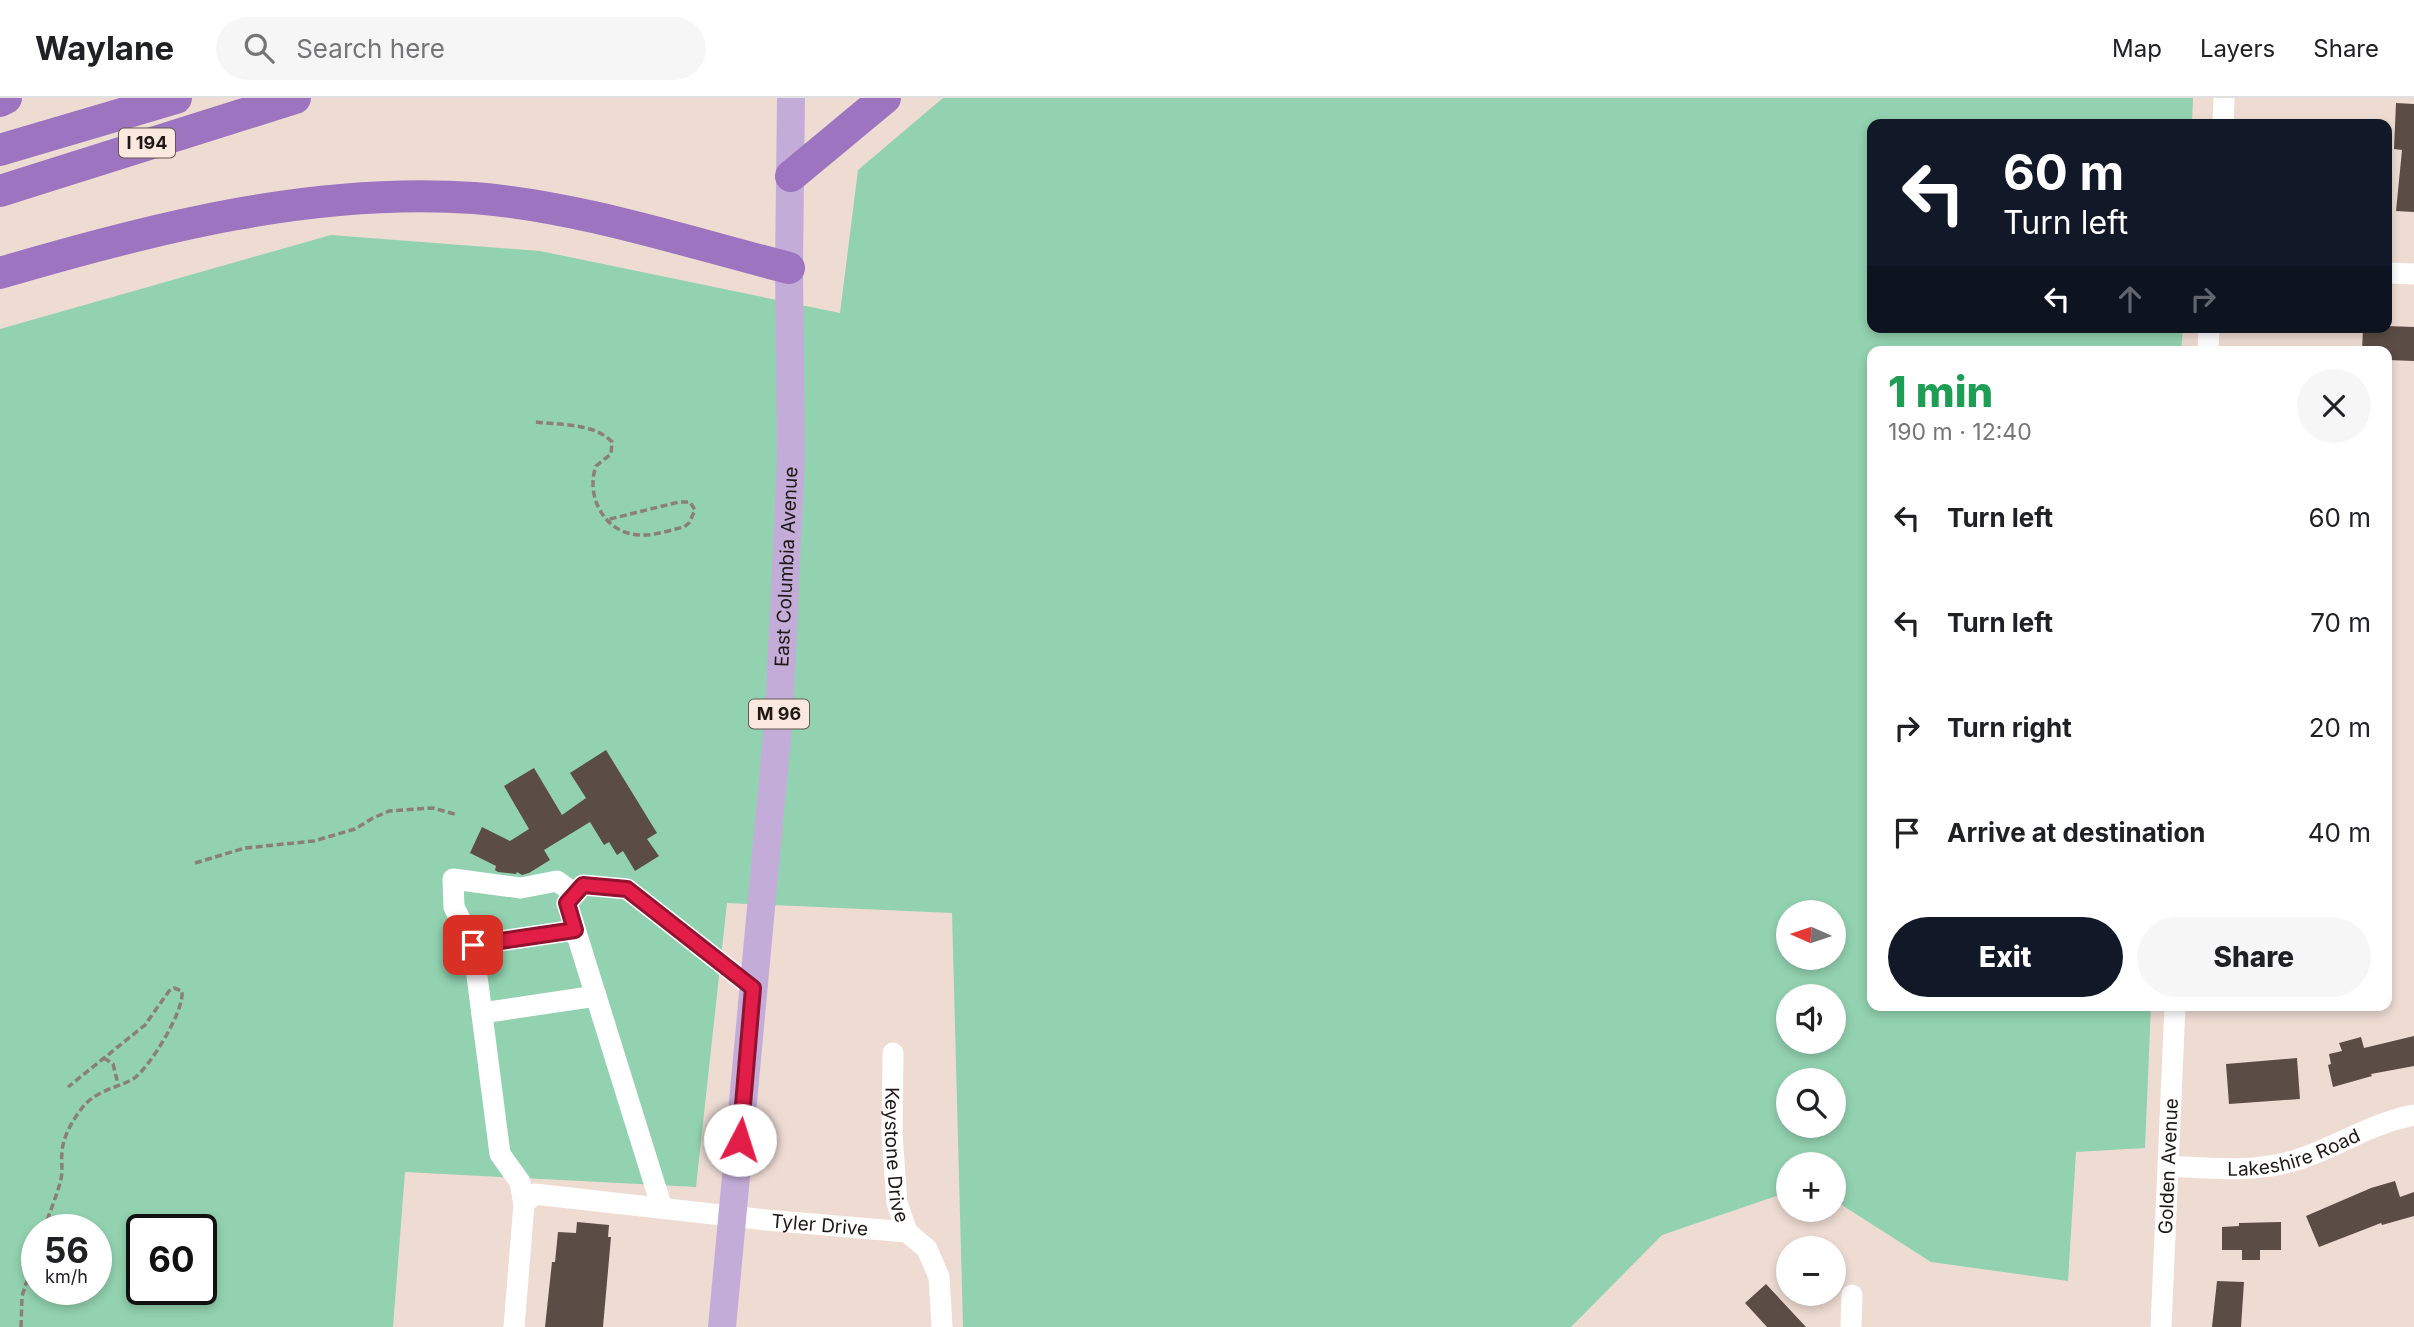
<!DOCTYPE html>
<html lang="en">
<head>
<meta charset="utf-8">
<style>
	:root { --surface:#fff; --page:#f6f6f6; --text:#202124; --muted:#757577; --line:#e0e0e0; --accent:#111827 }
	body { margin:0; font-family:Inter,sans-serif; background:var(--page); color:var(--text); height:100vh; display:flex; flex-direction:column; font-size:26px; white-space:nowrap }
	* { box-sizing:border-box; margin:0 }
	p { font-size:23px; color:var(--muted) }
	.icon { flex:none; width:38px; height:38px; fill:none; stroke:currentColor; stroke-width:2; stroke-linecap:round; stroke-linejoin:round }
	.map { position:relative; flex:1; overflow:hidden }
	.panel { position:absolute; left:1867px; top:248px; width:525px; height:665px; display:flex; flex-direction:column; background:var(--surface); border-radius:14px; box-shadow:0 4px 10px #0003 }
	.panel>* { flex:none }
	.guide { position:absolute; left:1867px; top:21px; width:525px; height:214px; border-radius:14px; box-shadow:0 4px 10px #0003; background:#111827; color:#fff; overflow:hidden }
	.needle { width:46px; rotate:273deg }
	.fabs { position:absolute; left:1776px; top:802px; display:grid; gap:14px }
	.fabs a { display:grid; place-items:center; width:70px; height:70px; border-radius:50%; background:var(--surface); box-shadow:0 4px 10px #0003; font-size:35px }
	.speed { position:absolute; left:21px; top:1116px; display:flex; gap:14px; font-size:35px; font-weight:700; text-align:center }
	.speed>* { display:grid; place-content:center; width:91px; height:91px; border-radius:50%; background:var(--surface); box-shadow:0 4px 10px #0003; line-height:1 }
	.speed small { font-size:18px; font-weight:400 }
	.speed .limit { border:4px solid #111; border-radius:10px; background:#fff; color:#111 }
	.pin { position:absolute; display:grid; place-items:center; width:60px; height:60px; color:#fff; margin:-30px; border-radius:14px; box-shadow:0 4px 10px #0006 }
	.me { position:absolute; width:77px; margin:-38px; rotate:5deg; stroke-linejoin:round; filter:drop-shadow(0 0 5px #0008) }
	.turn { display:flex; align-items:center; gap:24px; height:147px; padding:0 21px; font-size:32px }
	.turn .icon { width:91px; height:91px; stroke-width:2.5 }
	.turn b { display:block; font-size:49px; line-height:60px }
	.lanes { display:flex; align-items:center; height:66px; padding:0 21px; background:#0003; justify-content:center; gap:35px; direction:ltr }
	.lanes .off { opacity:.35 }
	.round { display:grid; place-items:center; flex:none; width:74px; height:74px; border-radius:37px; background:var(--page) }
	.summary { display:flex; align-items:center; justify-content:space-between; height:119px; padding:0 21px }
	h1 { font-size:42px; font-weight:800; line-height:52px; color:#1e9e55 }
	.cta { display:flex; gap:14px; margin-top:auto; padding:14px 21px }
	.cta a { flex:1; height:80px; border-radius:42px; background:var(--accent); color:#fff; font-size:28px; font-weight:800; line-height:80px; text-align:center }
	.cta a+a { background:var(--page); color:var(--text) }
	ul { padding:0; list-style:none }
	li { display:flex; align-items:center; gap:21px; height:105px; padding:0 21px }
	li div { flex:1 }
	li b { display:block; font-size:26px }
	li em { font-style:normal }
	header { display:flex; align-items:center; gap:42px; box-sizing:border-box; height:98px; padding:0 35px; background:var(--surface); border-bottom:2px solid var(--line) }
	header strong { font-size:33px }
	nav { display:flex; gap:38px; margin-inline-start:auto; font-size:24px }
	.search { width:490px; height:63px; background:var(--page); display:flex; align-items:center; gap:18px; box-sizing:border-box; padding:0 24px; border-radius:38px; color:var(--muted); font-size:26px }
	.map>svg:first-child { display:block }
	.green { fill:#92d2b0; fill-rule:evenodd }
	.building { fill:#5b4c45 }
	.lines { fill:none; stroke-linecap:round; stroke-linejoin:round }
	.path { stroke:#8b7f78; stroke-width:3.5; stroke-dasharray:7 3.5; stroke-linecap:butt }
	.minor { stroke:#fff; stroke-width:21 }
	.major { stroke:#c4acd9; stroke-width:28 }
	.highway { stroke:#9c74bf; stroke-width:32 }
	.route-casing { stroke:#92132f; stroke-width:18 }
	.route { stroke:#e11d48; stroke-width:12 }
	.labels { text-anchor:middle; stroke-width:7; stroke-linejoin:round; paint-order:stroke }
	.shield { fill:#fbe9e0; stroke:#615753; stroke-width:2 }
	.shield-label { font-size:18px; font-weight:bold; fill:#1f1916 }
	.street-label { font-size:19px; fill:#1f1916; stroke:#fbe9e0 }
</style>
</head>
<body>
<header>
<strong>Waylane</strong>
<div class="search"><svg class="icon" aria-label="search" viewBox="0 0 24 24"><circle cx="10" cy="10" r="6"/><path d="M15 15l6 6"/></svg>Search here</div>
<nav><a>Map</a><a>Layers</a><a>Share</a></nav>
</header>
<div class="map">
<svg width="2414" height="1229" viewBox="0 0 2414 1229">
	<rect width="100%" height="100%" fill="#eedcd3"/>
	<path class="green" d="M943,0H2193L2192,26H1872V229H2183L2181,254H1872V908H2151L2145,1050L2076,1054L2068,1183L1931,1164L1834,1102V1066H1788V1094L1662,1137L1571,1229H963L952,815L727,805L696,1089L405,1074L393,1229H0V231L331,137L540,153L840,215L858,72ZM1788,814H1834V859H1788ZM1788,898H1834V943H1788ZM1788,982H1834V1027H1788ZM37,1132H96V1192H37ZM142,1132H201V1192H142Z"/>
	<path class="building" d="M2396,5L2414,6V114L2396,113L2402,52L2394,51Z
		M2387,228L2414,229V263L2387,262V254H2362L2363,229Z
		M606,652L657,735L647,741L659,758L635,773L623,753L617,757L609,744L604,747L590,724L544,752L550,762L529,775L522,777L517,774L516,776L498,774L495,772L496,768L470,755L482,729L510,743L529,731L504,688L534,670L562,717L586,700L570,675Z
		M2414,938V968L2371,976L2372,978L2333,989L2328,967L2331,966L2329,956L2342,953L2339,945L2361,939L2364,950Z
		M2297,960L2300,1001L2229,1006L2226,966Z
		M2395,1083L2400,1099L2414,1094V1118L2382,1127L2381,1125L2319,1149L2306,1118L2371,1090Z
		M577,1124L609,1127L608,1139H611L603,1229H545L552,1164H555L558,1134L576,1135Z
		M2281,1124V1152H2260V1162H2242V1152H2222V1129L2239,1128V1125Z
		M2217,1183L2244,1184L2241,1229H2212Z
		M1766,1186L1806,1229H1767L1745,1205Z"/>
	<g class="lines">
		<path class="path" d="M536,324C559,327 595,325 612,344L611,356L596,368C585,399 605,436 640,437C654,438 670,432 684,429L689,425L695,412L690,404H679L606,422
			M195,765L245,750L314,743L355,731L373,720L389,713L433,710L458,717
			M104,960L113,966L118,986
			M44,1132C49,1115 57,1098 61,1081C63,1072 61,1063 62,1054C63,1038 73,1022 82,1010C96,992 115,991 133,981C149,971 185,912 182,893L174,890L169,893L145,927L68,989
			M21,1229L22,1198L37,1153"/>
		<g class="minor">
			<path d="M2223,26L2224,0"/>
			<path d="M2387,175L2414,176"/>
			<path d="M2208,254L2209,229"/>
			<path d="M473,847L454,809L453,781L521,790L557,783L575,796"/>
			<path d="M482,915L596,898"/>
			<path id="s1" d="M893,955L892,1037L897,1105L907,1134L927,1151L939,1179L942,1229"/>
			<path id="s2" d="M2168,1068C2209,1070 2252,1075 2293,1063C2335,1051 2370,1025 2414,1017"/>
			<path d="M524,1106L520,1084L500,1056L473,847L575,832"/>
			<path d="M662,1110L567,805L583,787L627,791L753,890"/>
			<path id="s3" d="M514,1229L524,1106L534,1096L766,1122L907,1134"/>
			<path d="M1851,1229L1852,1197"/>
			<path id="s4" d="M2161,1229L2175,908"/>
		</g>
		<path class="major" id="s5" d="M722,1229L779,617L791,361L789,170L791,0"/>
		<path class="highway" d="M0,3L6,0
			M0,52L176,0
			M791,78L885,0
			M0,93L295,0
			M0,175C153,130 313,89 474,100C578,108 687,144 789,170"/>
	</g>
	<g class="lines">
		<g class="route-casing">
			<path id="route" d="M473,847L575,832L567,805L583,787L627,791L753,890L740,1042"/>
		</g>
		<use href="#route" class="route"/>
	</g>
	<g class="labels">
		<g class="shield">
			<rect x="119" y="30.5" width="56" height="29" rx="5"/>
			<rect x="749" y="601.5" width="60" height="29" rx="5"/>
		</g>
		<g class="shield-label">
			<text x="147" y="51">I 194</text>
			<text x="779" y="622">M 96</text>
		</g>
		<g class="street-label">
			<text dy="7" stroke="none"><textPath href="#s5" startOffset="763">East Columbia Avenue</textPath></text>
			<text dy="7" stroke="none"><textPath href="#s2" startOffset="128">Lakeshire Road</textPath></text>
			<text dy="7" stroke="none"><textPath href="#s1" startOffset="102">Keystone Drive</textPath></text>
			<text dy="7" stroke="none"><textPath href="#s4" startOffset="161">Golden Avenue</textPath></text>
			<text dy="7" stroke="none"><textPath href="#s3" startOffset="425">Tyler Drive</textPath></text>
		</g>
	</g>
</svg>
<div class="fabs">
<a><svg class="needle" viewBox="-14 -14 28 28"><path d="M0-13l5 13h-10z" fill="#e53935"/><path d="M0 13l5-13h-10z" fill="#757577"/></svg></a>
<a><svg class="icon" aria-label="sound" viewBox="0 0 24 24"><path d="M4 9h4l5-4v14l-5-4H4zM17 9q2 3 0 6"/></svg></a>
<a><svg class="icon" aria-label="search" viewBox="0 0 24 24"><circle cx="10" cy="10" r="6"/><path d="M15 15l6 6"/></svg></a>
<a>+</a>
<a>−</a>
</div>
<div class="speed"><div>56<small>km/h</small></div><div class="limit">60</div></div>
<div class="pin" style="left:473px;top:847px;background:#d93025"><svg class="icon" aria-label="arrive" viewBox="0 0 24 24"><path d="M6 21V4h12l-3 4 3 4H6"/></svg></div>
<svg class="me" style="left:740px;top:1042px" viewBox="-20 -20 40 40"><circle r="19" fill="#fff"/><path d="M0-13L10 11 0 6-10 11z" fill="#e11d48"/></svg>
<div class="guide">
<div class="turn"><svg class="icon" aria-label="left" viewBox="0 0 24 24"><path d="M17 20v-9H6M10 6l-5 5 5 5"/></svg><div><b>60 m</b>Turn left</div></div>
<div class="lanes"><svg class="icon" aria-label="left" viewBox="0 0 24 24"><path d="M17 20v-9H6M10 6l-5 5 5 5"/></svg><svg class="icon off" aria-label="ahead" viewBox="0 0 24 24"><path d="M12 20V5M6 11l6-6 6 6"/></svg><svg class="icon off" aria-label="right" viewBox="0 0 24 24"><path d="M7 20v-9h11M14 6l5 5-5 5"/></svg></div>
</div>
<section class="panel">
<div class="summary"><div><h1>1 min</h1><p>190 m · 12:40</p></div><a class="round"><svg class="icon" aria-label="close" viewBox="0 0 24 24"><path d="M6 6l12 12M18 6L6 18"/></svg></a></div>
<ul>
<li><svg class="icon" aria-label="left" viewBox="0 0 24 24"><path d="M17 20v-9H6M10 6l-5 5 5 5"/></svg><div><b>Turn left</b></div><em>60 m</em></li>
<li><svg class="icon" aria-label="left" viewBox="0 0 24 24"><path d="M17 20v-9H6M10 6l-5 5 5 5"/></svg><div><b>Turn left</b></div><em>70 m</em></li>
<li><svg class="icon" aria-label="right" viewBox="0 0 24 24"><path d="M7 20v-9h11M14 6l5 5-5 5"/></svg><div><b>Turn right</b></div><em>20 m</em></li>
<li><svg class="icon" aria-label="arrive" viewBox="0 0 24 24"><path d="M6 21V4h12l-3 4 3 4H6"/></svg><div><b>Arrive at destination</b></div><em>40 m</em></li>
</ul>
<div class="cta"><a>Exit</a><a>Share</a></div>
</section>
</div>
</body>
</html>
